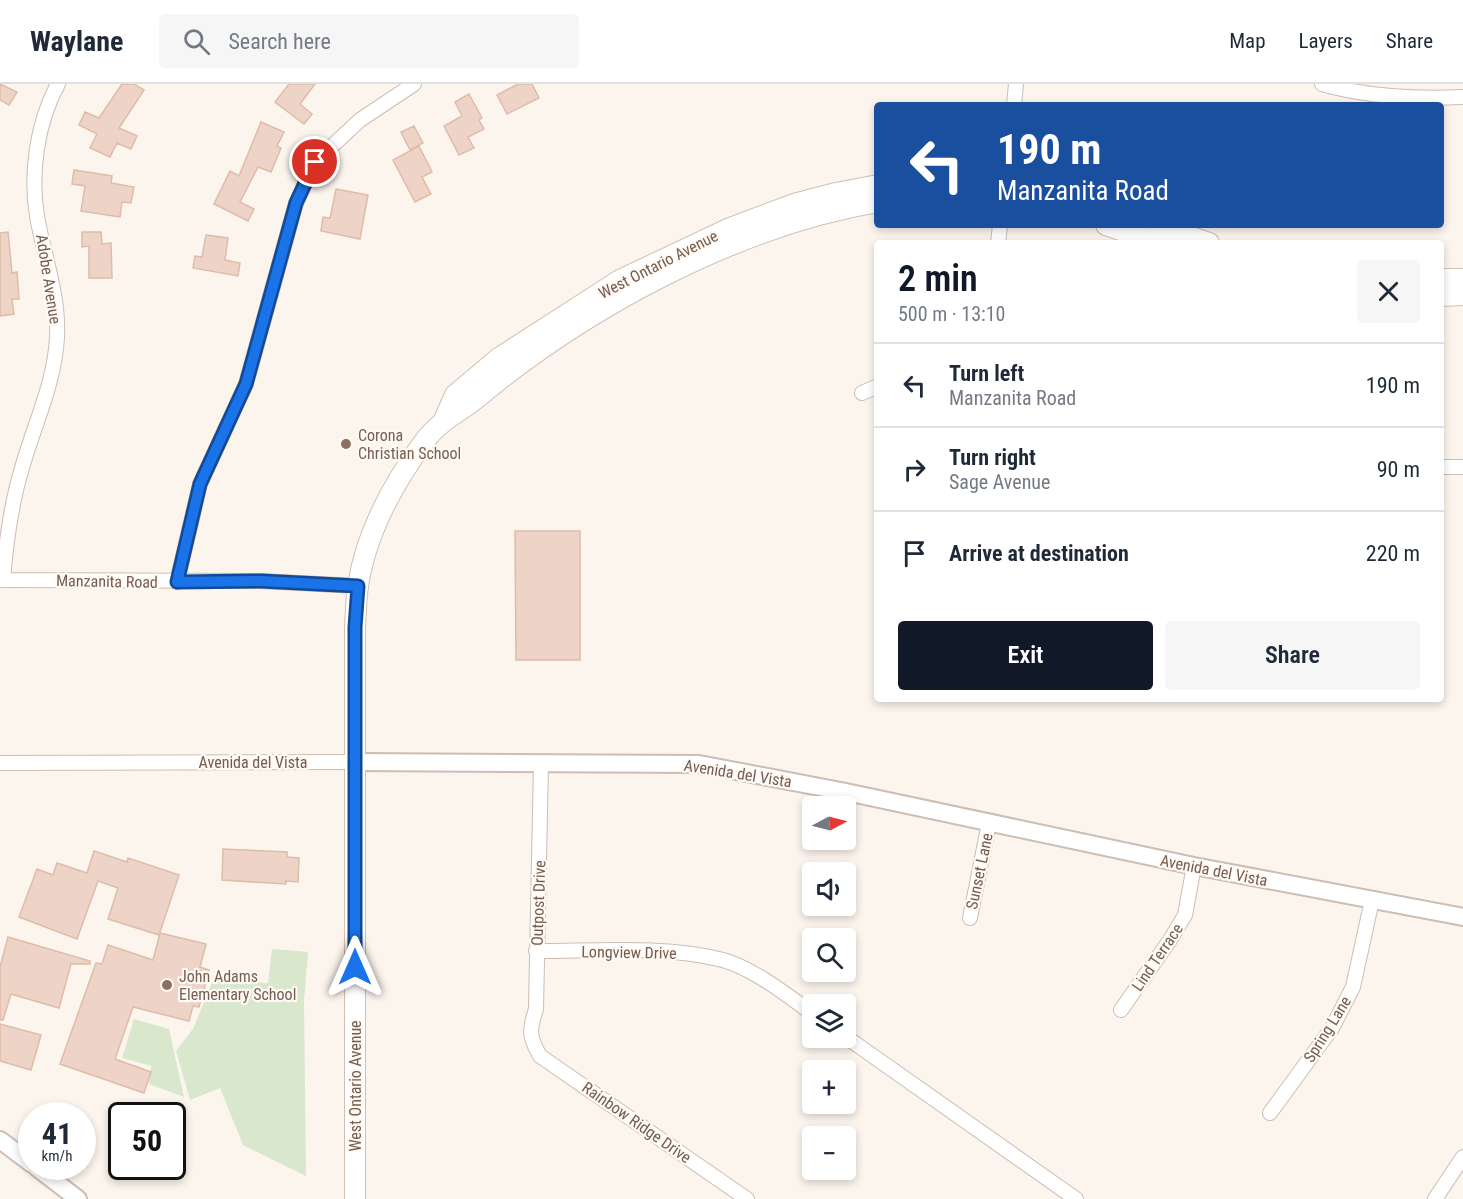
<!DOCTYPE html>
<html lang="en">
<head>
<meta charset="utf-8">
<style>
	:root { --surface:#fff; --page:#f6f6f7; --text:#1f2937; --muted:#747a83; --line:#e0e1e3; --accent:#111827 }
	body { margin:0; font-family:"Roboto Condensed",sans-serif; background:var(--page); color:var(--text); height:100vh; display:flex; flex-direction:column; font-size:22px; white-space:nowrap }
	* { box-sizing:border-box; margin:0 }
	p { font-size:20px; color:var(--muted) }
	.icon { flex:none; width:33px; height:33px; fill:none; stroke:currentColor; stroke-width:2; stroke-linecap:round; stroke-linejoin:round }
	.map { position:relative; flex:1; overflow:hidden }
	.panel { position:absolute; left:874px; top:156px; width:570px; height:462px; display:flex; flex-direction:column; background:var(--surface); border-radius:6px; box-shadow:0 3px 9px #0003 }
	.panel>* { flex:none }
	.top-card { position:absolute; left:874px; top:18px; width:570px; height:126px; border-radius:6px; box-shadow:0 3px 9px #0003; background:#1a4fa0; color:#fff; overflow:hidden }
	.needle { width:39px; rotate:83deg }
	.fabs { position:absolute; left:802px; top:712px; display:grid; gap:12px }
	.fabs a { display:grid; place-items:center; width:54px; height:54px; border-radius:6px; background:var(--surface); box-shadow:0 3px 9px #0003; font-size:30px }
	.speed { position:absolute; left:18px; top:1018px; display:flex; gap:12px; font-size:30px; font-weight:700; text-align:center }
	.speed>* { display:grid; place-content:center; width:78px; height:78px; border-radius:50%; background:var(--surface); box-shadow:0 3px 9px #0003; line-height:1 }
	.speed small { font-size:15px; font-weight:400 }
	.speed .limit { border:3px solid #111; border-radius:9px; background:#fff; color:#111 }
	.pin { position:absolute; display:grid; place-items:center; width:51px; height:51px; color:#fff; margin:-26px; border:3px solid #fff; border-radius:50%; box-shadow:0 2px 6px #0007 }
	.me { position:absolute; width:66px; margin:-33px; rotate:0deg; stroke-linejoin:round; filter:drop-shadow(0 0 4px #0008) }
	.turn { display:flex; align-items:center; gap:21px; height:126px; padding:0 24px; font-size:27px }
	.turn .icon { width:78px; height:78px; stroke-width:2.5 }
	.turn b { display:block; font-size:42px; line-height:51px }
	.round { display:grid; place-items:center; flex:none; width:63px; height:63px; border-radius:6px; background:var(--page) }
	.headline { display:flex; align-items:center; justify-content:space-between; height:102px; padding:0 24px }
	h1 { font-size:36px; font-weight:600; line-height:45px; color:var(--accent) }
	.primary-button { display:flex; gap:12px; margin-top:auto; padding:12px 24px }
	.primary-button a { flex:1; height:69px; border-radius:6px; background:var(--accent); color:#fff; font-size:24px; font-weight:600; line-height:69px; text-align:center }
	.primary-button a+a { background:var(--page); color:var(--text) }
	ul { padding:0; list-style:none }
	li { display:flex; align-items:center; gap:18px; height:84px; padding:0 24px; border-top:2px solid var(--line) }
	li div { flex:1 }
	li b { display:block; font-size:22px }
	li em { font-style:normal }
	header { display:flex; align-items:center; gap:36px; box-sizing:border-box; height:84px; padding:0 30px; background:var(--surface); border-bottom:2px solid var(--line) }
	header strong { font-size:28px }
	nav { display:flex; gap:33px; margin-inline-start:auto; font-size:21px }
	.search { width:420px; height:54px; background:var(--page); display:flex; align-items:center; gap:15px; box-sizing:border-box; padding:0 21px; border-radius:6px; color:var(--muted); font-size:22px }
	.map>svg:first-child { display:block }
	.green { fill:#d9e8cc }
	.building { fill:#eed4c7; stroke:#dfbba9; stroke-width:1.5 }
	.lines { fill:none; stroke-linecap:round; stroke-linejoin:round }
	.minor-casing { stroke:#cdbdb3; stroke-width:16 }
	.tertiary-casing { stroke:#cdbdb3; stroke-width:20 }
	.secondary-casing { stroke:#d2bfb3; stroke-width:22 }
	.minor { stroke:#fff; stroke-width:14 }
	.tertiary { stroke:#fff; stroke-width:16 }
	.secondary { stroke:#fff; stroke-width:20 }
	.route-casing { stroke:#114b97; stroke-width:15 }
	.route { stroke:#1a73e8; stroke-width:10 }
	.education-dot { fill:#8d6e63; stroke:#fef9f3; stroke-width:2 }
	.labels { text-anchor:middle; stroke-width:4.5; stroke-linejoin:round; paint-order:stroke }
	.street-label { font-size:16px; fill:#755c51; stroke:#fef9f3 }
	.education-label { font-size:16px; fill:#785e54; stroke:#fef9f3; text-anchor:start }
</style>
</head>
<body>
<header>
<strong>Waylane</strong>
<div class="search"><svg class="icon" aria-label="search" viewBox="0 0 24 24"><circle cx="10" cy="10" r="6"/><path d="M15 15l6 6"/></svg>Search here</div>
<nav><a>Map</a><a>Layers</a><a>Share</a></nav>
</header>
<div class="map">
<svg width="1463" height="1115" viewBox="0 0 1463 1115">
	<rect width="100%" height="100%" fill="#fbf5ed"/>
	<path class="green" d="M272,865L308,868L304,917L306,1092L243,1061L220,1004L190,1016L176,967L193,945L213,896L268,899Z
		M134,935L169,945L184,1013L149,1000L151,982L122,974Z"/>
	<path class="building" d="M0,0L17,8L9,21L0,16Z
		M122,0H134L144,6L119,44L137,52L131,65L117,59L110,73L90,64L97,50L79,41L85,28L99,34Z
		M289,0H315L300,20L312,30L304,40L275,18Z
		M518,0H532L539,14L507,30L497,11Z
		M469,10L482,34L479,36L484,45L468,53L474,64L459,71L444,42L462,32L455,18Z
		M261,38L284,48L277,62L281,64L271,88L258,83L240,118L254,125L248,137L214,120L230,87L239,92Z
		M414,42L423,59L410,66L401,48Z
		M419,62L432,88L422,93L431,110L415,118L393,76Z
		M74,86L112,92L111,99L134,103L131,119L122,118L120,133L81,127L85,102L72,100Z
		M336,105L368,111L360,155L321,147L323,133L330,134Z
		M8,148L12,189L17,188L19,215H12L14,230L0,232V149Z
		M82,148H101L102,160L111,159L112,194H89V162L82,163Z
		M206,151L228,154L225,176L240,179L238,192L193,184L195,172L202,173Z
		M515,447H580V576H516Z
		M223,765L287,768V773L299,774L298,798L286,797V800L222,796Z
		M94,767L127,778L128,774L179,791L159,851L108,835L118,804L98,797L77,855L19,833L37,785L53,791L57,779L87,789Z
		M160,849L206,860L200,883L209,886L199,923L193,922L189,937L133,923L115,975L151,988L144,1009L60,980L96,879L102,880L108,861L153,876Z
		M8,853L90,877V880H71L59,924L11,910L3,936H0V883Z
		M0,940L41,951L31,986L0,977Z"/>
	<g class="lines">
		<g class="minor-casing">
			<path id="minor" d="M1322,0C1367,13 1416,15 1463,13
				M1014,21L1016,0
				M998,159L1000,141
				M862,309L878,302
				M1442,383H1463
				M0,496L261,497L358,502
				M3,496C6,458 11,420 22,384C34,341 55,298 57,253C59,211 44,173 37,132C30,89 37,39 58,0
				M177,498L200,400L246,300L296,119L315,78L360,36L414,0
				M0,679L355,678
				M541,679L536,925C529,946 529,953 540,972L747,1115
				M970,834L989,739
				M536,867C596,867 666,861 723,876C754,885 787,911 813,930
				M1121,926L1170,856L1185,831L1194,782
				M846,953L1076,1115
				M1270,1029L1332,944L1353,903L1372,816
				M1435,1115L1463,1073"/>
		</g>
		<g class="tertiary-casing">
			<path id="tertiary" d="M355,678L699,680L846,708L1194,782L1463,833
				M0,1056L32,1080
				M36,1083L78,1115"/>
		</g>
		<g class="secondary-casing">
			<path id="secondary" d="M1106,141L1158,159
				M1156,141L1209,159
				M1442,195H1463
				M1442,212L1463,211
				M444,336L455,311L499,274L620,196L730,144L794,120L836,109L878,101
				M355,1115V543C356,529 356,515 358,502C366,448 394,398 426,355C441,336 460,328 478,313C588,222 737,142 878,118"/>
		</g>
		<use href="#minor" class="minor"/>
		<use href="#tertiary" class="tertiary"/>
		<use href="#secondary" class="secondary"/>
	</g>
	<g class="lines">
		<g class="route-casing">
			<path id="route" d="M315,78L296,119L246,300L200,400L177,498L261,497L358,502L355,543V883"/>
		</g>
		<use href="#route" class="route"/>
	</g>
	<g class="education-dot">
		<circle cx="346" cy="360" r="6"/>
		<circle cx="167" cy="901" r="6"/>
	</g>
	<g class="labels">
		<g class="street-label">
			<text transform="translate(658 180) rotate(-27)" y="6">West Ontario Avenue</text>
			<text transform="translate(49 195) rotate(81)" y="6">Adobe Avenue</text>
			<text transform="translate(107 497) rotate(1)" y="6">Manzanita Road</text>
			<text x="253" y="684">Avenida del Vista</text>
			<text transform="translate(738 689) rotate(9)" y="6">Avenida del Vista</text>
			<text transform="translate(1214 786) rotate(11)" y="6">Avenida del Vista</text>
			<text transform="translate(979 787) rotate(-78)" y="6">Sunset Lane</text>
			<text transform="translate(538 819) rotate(-88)" y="6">Outpost Drive</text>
			<text transform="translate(629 868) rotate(1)" y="6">Longview Drive</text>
			<text transform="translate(1157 873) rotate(-56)" y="6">Lind Terrace</text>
			<text transform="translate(1327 945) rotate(-58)" y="6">Spring Lane</text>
			<text transform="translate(355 1002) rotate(-90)" y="6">West Ontario Avenue</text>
			<text transform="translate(637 1038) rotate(35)" y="6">Rainbow Ridge Drive</text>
		</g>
		<g class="education-label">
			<text x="358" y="357">Corona<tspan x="358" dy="18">Christian School</tspan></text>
			<text x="179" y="898">John Adams<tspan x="179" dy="18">Elementary School</tspan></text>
		</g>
	</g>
</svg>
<div class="fabs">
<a><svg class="needle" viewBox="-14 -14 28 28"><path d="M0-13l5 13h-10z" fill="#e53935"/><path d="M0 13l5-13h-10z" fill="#747a83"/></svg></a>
<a><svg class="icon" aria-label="sound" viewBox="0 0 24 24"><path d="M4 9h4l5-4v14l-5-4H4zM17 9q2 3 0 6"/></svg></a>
<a><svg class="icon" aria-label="search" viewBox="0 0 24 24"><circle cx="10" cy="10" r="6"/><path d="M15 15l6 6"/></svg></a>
<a><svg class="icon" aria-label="layers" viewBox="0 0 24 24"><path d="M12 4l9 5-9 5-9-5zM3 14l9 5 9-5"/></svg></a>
<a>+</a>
<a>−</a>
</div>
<div class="speed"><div>41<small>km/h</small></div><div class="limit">50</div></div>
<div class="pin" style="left:315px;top:78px;background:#d93025"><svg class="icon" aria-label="arrive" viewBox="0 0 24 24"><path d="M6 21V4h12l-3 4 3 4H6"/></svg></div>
<svg class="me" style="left:355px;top:883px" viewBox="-20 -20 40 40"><path d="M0-17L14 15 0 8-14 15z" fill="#1a73e8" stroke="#fff" stroke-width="4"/></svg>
<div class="top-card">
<div class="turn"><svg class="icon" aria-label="left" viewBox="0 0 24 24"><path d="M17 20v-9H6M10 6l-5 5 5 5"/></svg><div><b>190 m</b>Manzanita Road</div></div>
</div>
<section class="panel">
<div class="headline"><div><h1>2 min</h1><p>500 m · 13:10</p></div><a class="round"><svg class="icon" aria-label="close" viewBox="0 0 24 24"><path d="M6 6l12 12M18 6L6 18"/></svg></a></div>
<ul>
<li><svg class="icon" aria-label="left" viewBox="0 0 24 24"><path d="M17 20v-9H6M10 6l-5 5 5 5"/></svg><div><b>Turn left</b><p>Manzanita Road</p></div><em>190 m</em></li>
<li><svg class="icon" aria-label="right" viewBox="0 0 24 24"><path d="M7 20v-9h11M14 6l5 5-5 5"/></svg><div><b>Turn right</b><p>Sage Avenue</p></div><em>90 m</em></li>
<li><svg class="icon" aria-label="arrive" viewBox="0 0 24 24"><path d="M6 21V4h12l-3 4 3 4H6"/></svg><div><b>Arrive at destination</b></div><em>220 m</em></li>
</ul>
<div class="primary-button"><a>Exit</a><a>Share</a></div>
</section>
</div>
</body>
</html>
